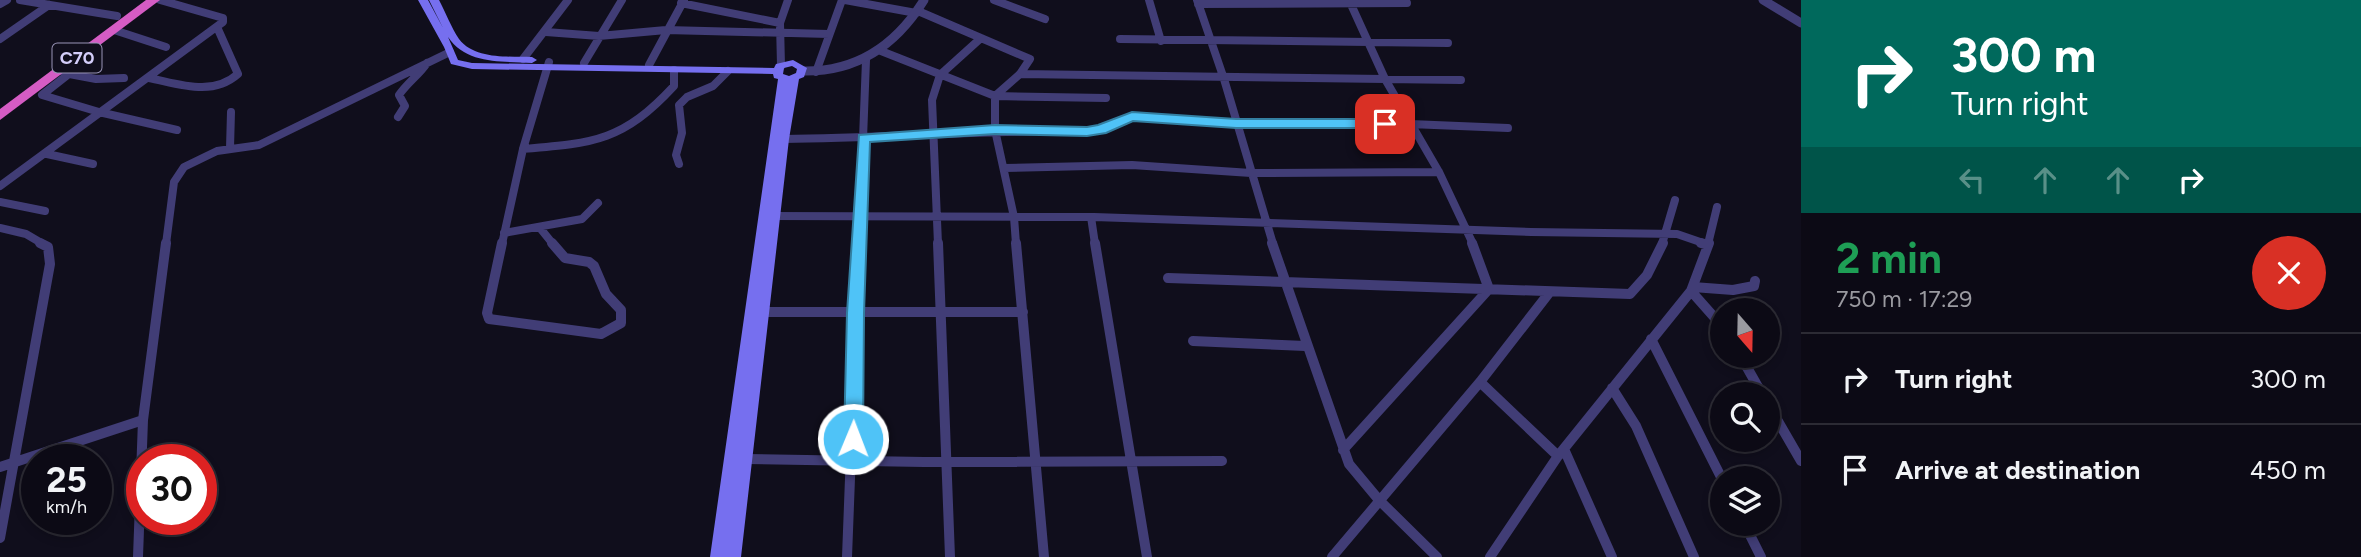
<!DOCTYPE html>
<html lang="en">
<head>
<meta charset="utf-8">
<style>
	:root { --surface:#0c0a15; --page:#1a1822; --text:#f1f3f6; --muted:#9a9aa0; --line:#2c2b34 }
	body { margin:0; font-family:Figtree,sans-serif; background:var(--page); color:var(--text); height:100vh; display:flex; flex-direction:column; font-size:26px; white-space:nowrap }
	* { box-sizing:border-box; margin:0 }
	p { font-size:23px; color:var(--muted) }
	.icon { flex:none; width:38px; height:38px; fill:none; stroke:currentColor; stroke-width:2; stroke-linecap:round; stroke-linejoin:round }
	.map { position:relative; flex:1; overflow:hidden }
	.details { display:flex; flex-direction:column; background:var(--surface); width:560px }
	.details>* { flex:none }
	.banner { background:#00695c; color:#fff; overflow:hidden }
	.needle { width:46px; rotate:160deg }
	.tools { position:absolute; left:1710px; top:298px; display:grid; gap:14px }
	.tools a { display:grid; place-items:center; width:70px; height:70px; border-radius:50%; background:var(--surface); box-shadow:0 4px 10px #0003,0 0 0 2px var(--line); font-size:35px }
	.speed { position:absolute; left:21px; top:444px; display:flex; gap:14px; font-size:35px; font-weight:700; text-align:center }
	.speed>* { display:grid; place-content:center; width:91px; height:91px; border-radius:50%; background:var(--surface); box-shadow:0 4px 10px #0003,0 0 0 2px var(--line); line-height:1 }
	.speed small { font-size:18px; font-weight:400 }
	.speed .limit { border:10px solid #d22; background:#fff; color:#111 }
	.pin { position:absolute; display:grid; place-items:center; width:60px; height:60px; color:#fff; margin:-30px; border-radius:14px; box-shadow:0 4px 10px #0006 }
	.me { position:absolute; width:77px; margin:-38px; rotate:1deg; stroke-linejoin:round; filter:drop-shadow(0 0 5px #0008) }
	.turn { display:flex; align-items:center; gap:24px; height:147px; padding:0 35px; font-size:32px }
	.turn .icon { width:91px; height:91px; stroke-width:2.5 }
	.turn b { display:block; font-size:49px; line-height:60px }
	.lanes { display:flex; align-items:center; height:66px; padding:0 35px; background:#0003; justify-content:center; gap:35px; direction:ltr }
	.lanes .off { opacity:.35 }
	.round { display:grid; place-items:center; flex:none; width:74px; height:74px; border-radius:37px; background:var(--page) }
	.overview { display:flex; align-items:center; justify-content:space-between; height:119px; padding:0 35px }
	h1 { font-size:42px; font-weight:700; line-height:52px; color:#1e9e55 }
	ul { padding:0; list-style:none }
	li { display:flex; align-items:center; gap:21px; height:91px; padding:0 35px; border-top:2px solid var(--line) }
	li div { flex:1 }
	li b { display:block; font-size:26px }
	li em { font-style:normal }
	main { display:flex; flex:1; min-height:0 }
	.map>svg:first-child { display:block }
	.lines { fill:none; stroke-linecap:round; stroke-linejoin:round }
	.minor-far1 { stroke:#413d76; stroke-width:8 }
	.minor { stroke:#413d76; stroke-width:10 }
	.tertiary { stroke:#413d76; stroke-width:9 }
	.secondary { fill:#766fef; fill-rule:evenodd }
	.trunk { fill:#d55cc4; fill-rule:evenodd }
	.route { fill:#4fc3f7; stroke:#337fa1; stroke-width:2 }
	.labels { text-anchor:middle; stroke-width:7; stroke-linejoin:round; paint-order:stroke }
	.shield { fill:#100e1c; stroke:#9994b7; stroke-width:2 }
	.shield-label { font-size:18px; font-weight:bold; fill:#d4cefa }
</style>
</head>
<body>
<main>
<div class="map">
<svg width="1801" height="557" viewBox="0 0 1801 557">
	<rect width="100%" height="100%" fill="#100e1c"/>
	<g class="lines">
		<path class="minor-far1" d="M20,0L117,16
			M845,0L916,13
			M994,0L1045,19
			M1149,0L1161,41
			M1197,0L1224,79L1273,244
			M1349,0L1385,79L1439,172L1473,244
			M681,3L780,23
			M0,4L7,0
			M1198,4L1407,3
			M918,11L1030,59L1020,74L995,96V130L1014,217L1016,244
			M114,30L166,47
			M546,32L599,36L666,30L829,34
			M0,39L49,5
			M1120,39L1448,43
			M881,51L995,96L1106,98
			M523,59L568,0
			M584,63L622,0
			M649,65L684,0
			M781,66L780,23L788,0
			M816,72L842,0
			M64,73L96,79L124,78
			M70,73L42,95L99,112L177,130
			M1020,74L1461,80
			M149,78C179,84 212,97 238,74L217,27
			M398,117L405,106L399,95C407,83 419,75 427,63
			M784,139C885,138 985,130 1086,131L1101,130L1132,117L1236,124H1410L1508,128
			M230,148L231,112
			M523,149C595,143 623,141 674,86V70
			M47,154L93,164
			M679,164L676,155L682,133L679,105L687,97L713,86L728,71
			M1004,168L1132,165L1251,173L1439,172
			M0,186L223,22V18L160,0
			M0,202L45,211
			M770,216L1094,217L1531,232L1677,234L1706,244
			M1091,217L1095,244
			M0,228L26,234L43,244
			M540,228L553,244
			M504,233L582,219L598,203
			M166,244L174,182L184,167L217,151L259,145L450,52
			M502,244L523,149L549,62
			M859,244L866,60
			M938,244L932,100L940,75L981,38
			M1662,244L1675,200
			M1708,244L1717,207"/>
		<path class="minor" d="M502,243L487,313L489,319L601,334L621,323V310L606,294L594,266L589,262L565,258L552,243
			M938,243L950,557
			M1016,243L1044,557
			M1095,243L1147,557
			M1272,243L1349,464L1379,500L1437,557
			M1701,243L1708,245
			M1168,278L1630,294L1647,275L1663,243
			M1693,287L1733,290L1754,286L1755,281
			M1691,291L1722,326
			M763,312H1023
			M1651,339L1722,479
			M1193,341L1305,346
			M1740,355L1762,394
			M1480,382L1558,456
			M1612,388L1636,426L1694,557
			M1768,404L1801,461
			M1564,449L1612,557
			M1343,450L1489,289L1472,243
			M745,459L924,462L1222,461
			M0,467L143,420
			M1744,523L1761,557
			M0,538L50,264L48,247L40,243
			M138,557L143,420L166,243
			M847,557L859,243
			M1332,557L1480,382L1549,293
			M1490,557L1558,456L1691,291L1709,243"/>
		<path class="tertiary" d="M1763,0L1801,23
			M803,71C857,72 896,45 924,0"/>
		<path class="secondary" d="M418,0H428L443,28L429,0H439C446,13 451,27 459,39C475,60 509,56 532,57L537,60L532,63C502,61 467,65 448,37L458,60L472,63L774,68L776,64L793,60L807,68L804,77L799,79L789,139L741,557H710L778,79L774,78L773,74L472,69L451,64L444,47ZM792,66L797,69L796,73L789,76L783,74L784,68Z"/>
		<path class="trunk" d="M146,0H160L0,120V109Z"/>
	</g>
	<path class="route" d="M1132,112L1236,119H1385L1392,124L1385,128H1236L1133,121L1106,133L1087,136L995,134L870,142L864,313L863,439L860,444L853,446L847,444L844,439L847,313L859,135L995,125L1087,127L1098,125Z"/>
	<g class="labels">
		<rect class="shield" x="52.5" y="43.5" width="49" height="29" rx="5"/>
		<g class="shield-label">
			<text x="77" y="64">C70</text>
		</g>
	</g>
</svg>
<div class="tools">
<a><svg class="needle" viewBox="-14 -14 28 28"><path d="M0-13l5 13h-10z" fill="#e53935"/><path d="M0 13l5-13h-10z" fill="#9a9aa0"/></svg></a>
<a><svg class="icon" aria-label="search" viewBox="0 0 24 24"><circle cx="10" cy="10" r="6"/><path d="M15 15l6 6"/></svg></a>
<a><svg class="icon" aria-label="layers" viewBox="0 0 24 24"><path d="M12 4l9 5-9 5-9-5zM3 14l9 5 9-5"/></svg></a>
</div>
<div class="speed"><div>25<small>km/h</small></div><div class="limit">30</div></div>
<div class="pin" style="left:1385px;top:124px;background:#d93025"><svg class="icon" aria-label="arrive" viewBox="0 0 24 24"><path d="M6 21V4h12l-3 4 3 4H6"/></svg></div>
<svg class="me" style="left:853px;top:439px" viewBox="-20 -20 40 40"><circle r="17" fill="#4fc3f7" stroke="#fff" stroke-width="3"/><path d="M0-11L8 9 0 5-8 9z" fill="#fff"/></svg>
</div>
<section class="details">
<div class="banner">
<div class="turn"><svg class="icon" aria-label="right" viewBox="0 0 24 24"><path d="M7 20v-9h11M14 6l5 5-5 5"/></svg><div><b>300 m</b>Turn right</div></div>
<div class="lanes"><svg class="icon off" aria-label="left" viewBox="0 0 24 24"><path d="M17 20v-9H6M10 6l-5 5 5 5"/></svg><svg class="icon off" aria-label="ahead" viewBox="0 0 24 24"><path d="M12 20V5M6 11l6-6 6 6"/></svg><svg class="icon off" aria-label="ahead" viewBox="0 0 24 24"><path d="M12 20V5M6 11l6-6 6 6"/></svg><svg class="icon" aria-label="right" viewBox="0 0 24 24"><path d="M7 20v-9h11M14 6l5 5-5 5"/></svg></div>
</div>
<div class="overview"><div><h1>2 min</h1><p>750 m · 17:29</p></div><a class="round" style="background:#d93025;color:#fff"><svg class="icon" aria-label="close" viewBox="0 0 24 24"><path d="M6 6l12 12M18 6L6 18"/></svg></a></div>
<ul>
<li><svg class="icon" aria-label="right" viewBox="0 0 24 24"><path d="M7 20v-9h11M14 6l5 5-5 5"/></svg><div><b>Turn right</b></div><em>300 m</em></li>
<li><svg class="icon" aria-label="arrive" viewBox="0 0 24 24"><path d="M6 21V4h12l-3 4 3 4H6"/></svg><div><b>Arrive at destination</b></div><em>450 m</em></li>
</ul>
</section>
</main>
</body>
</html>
